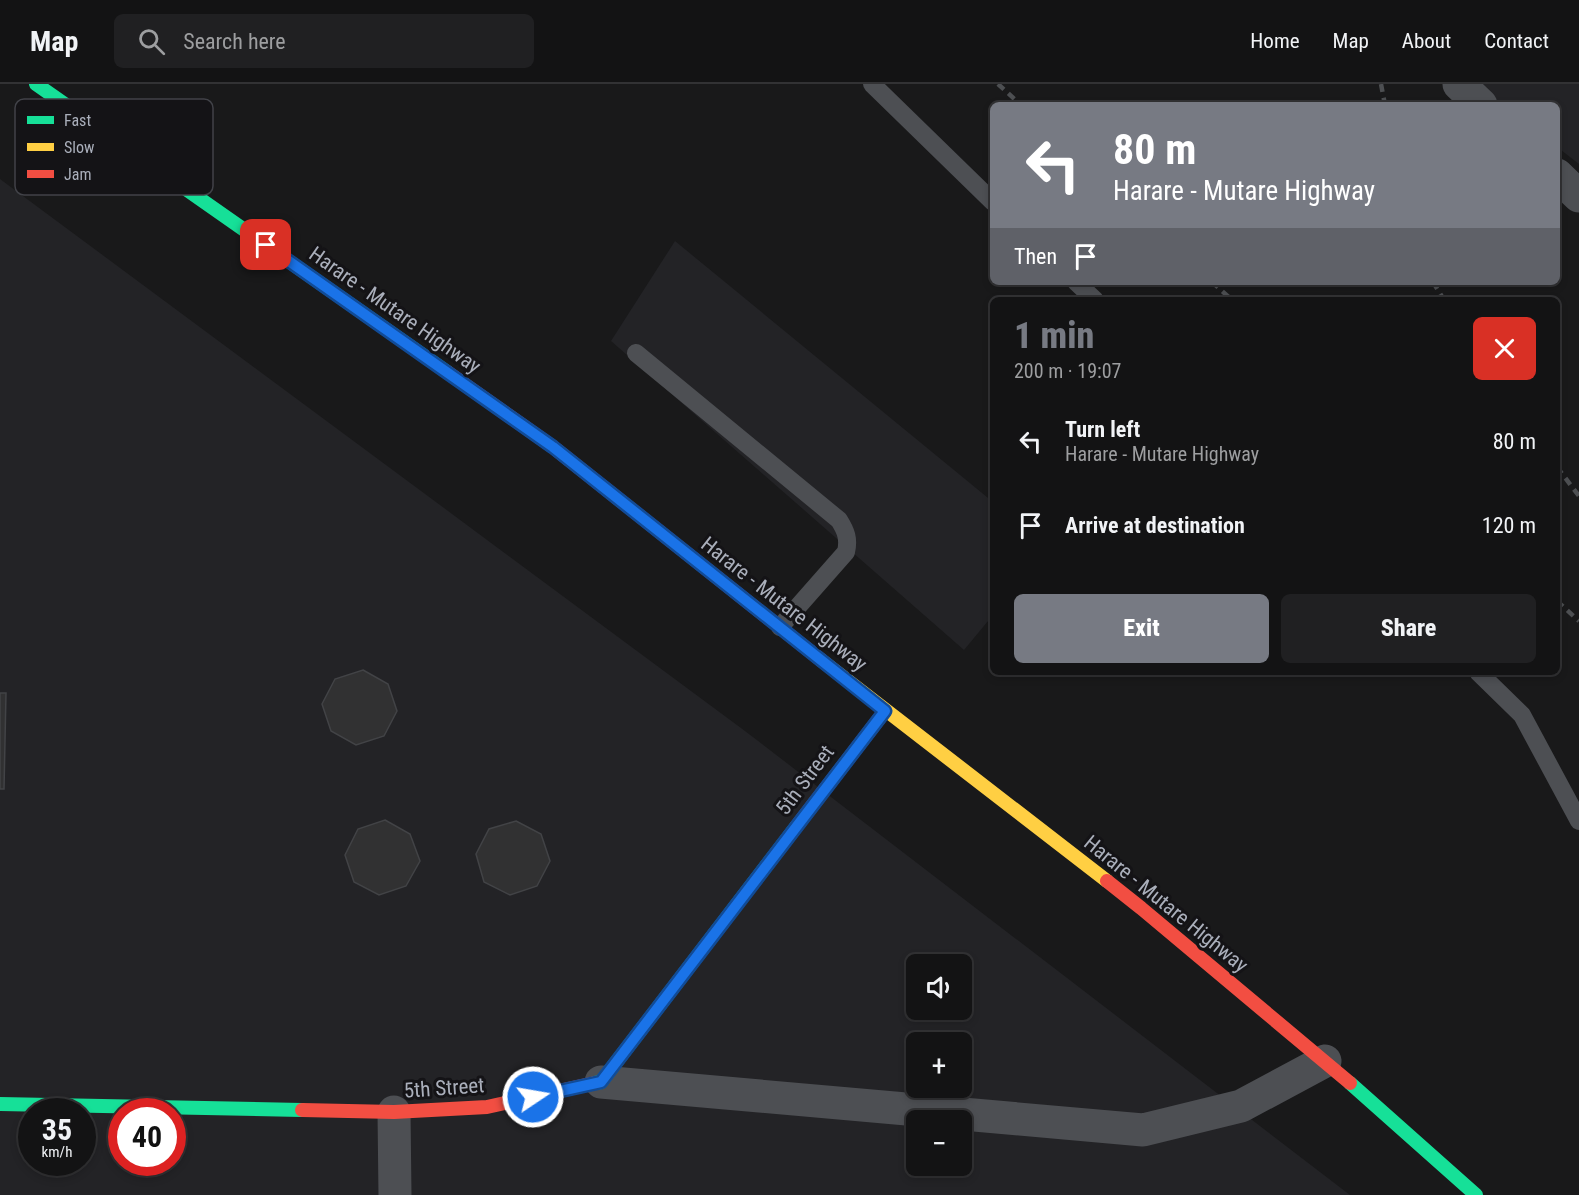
<!DOCTYPE html>
<html lang="en">
<head>
<meta charset="utf-8">
<style>
	:root { --surface:#131314; --page:#202022; --text:#f1f3f6; --muted:#9d9ea0; --line:#323234; --accent:#777a83 }
	body { margin:0; font-family:"Roboto Condensed",sans-serif; background:var(--page); color:var(--text); height:100vh; display:flex; flex-direction:column; font-size:22px; white-space:nowrap }
	* { box-sizing:border-box; margin:0 }
	p { font-size:20px; color:var(--muted) }
	.icon { flex:none; width:33px; height:33px; fill:none; stroke:currentColor; stroke-width:2; stroke-linecap:round; stroke-linejoin:round }
	.map { position:relative; flex:1; overflow:hidden }
	.panel { position:absolute; left:990px; top:213px; width:570px; height:378px; display:flex; flex-direction:column; background:var(--surface); border-radius:9px; box-shadow:0 3px 9px #0003,0 0 0 2px var(--line) }
	.panel>* { flex:none }
	.hud { position:absolute; left:990px; top:18px; width:570px; height:183px; border-radius:9px; box-shadow:0 3px 9px #0003,0 0 0 2px var(--line); background:#777a83; color:#fff; overflow:hidden }
	.tools { position:absolute; left:906px; top:870px; display:grid; gap:12px }
	.tools a { display:grid; place-items:center; width:66px; height:66px; border-radius:9px; background:var(--surface); box-shadow:0 3px 9px #0003,0 0 0 2px var(--line); font-size:30px }
	.speed { position:absolute; left:18px; top:1014px; display:flex; gap:12px; font-size:30px; font-weight:700; text-align:center }
	.speed>* { display:grid; place-content:center; width:78px; height:78px; border-radius:50%; background:var(--surface); box-shadow:0 3px 9px #0003,0 0 0 2px var(--line); line-height:1 }
	.speed small { font-size:15px; font-weight:400 }
	.speed .limit { border:9px solid #d22; background:#fff; color:#111 }
	.pin { position:absolute; display:grid; place-items:center; width:51px; height:51px; color:#fff; margin:-26px; border-radius:12px; box-shadow:0 3px 9px #0006 }
	.me { position:absolute; width:66px; margin:-33px; rotate:78deg; stroke-linejoin:round; filter:drop-shadow(0 0 4px #0008) }
	.turn { display:flex; align-items:center; gap:21px; height:126px; padding:0 24px; font-size:27px }
	.turn .icon { width:78px; height:78px; stroke-width:2.5 }
	.turn b { display:block; font-size:42px; line-height:51px }
	.then { display:flex; align-items:center; height:57px; padding:0 24px; background:#0003; gap:12px; font-size:22px }
	.round { display:grid; place-items:center; flex:none; width:63px; height:63px; border-radius:9px; background:var(--page) }
	.summary { display:flex; align-items:center; justify-content:space-between; height:102px; padding:0 24px }
	h1 { font-size:36px; font-weight:800; line-height:45px; color:var(--accent) }
	.primary-button { display:flex; gap:12px; margin-top:auto; padding:12px 24px }
	.primary-button a { flex:1; height:69px; border-radius:9px; background:var(--accent); color:#fff; font-size:24px; font-weight:800; line-height:69px; text-align:center }
	.primary-button a+a { background:var(--page); color:var(--text) }
	ul { padding:0; list-style:none }
	li { display:flex; align-items:center; gap:18px; height:84px; padding:0 24px }
	li div { flex:1 }
	li b { display:block; font-size:22px }
	li em { font-style:normal }
	header { display:flex; align-items:center; gap:36px; box-sizing:border-box; height:84px; padding:0 30px; background:var(--surface); border-bottom:2px solid var(--line) }
	header strong { font-size:28px }
	nav { display:flex; gap:33px; margin-inline-start:auto; font-size:21px }
	.search { width:420px; height:54px; background:var(--page); display:flex; align-items:center; gap:15px; box-sizing:border-box; padding:0 21px; border-radius:9px; color:var(--muted); font-size:22px }
	.map>svg:first-child { display:block }
	.built { fill:#232326; fill-rule:evenodd }
	.building { fill:#313132; stroke:#424346; stroke-width:1.5 }
	.lines { fill:none; stroke-linecap:round; stroke-linejoin:round }
	.lane { stroke:#4d4f53; stroke-width:18 }
	.street { stroke:#4d4f53; stroke-width:33 }
	.fast { stroke:#16e098; stroke-width:14 }
	.slow { stroke:#ffcf43; stroke-width:14 }
	.jam { stroke:#f24e42; stroke-width:14 }
	.rail { stroke:#4d4f52; stroke-width:4.5; stroke-dasharray:8 6; stroke-linecap:butt }
	.route-casing { stroke:#114b97; stroke-width:15 }
	.route { stroke:#1a73e8; stroke-width:10 }
	.labels { text-anchor:middle; stroke-width:6; stroke-linejoin:round; paint-order:stroke }
	.street-label { font-size:21px; fill:#aaafbb; stroke:#141316 }
	.key { fill:#141316; stroke:#414248; stroke-width:1.5 }
	.key-label { font-size:16px; fill:#aaafbb }
</style>
</head>
<body>
<header>
<strong>Map</strong>
<div class="search"><svg class="icon" aria-label="search" viewBox="0 0 24 24"><circle cx="10" cy="10" r="6"/><path d="M15 15l6 6"/></svg>Search here</div>
<nav><a>Home</a><a>Map</a><a>About</a><a>Contact</a></nav>
</header>
<div class="map">
<svg width="1579" height="1111" viewBox="0 0 1579 1111">
	<rect width="100%" height="100%" fill="#19191a"/>
	<path class="built" d="M1477,0H1579V80L1557,63V21H1503Z
		M0,95L745,647L1350,1111H0ZM916,880H962V926H916ZM916,958H962V1004H916ZM32,1028H82V1078H32ZM122,1028H172V1078H122ZM916,1036H962V1082H916Z
		M675,157L993,418V531L964,566L611,257Z"/>
	<path class="building" d="M363,586L388,600L397,627L384,652L356,661L331,647L322,620L335,595Z
		M0,609H6L4,705H0Z
		M385,736L410,750L420,777L406,802L379,811L354,798L345,771L358,745Z
		M516,737L541,750L550,777L537,802L510,811L484,798L476,770L489,745Z"/>
	<g class="lines">
		<path class="lane" d="M872,0L993,118
			M1076,198L1095,216
			M636,269L839,436C846,447 849,455 846,468L780,543
			M1478,588L1522,631L1579,737"/>
		<path class="street" d="M1459,0L1481,21
			M1557,91L1579,112
			M601,998L1143,1046L1241,1022L1325,977
			M394,1028L395,1111"/>
		<path class="fast" d="M36,0L447,288
			M595,999L601,998L796,743
			M1350,999L1476,1111
			M0,1020L302,1026"/>
		<path class="slow" d="M821,576L1107,797"/>
		<path class="jam" d="M447,288L553,363L821,576
			M796,743L885,627
			M1107,797L1141,824L1350,999
			M302,1026L394,1028L487,1023L595,999"/>
		<path class="rail" d="M998,0L1021,21
			M1381,0L1385,21
			M1212,198L1232,216
			M1433,198L1444,216
			M1557,383L1579,412
			M1557,517L1579,537"/>
	</g>
	<g class="lines">
		<g class="route-casing">
			<path id="route" d="M266,161L553,363L885,627L601,998L533,1013"/>
		</g>
		<use href="#route" class="route"/>
	</g>
	<g class="labels">
		<g class="street-label">
			<text transform="translate(395 226) rotate(35)" y="7">Harare - Mutare Highway</text>
			<text transform="translate(784 520) rotate(38)" y="7">Harare - Mutare Highway</text>
			<text transform="translate(805 696) rotate(-53)" y="7">5th Street</text>
			<text transform="translate(1166 820) rotate(39)" y="7">Harare - Mutare Highway</text>
			<text transform="translate(444 1004) rotate(-4)" y="7">5th Street</text>
		</g>
	</g>
	<rect x="15" y="15" width="198" height="96" rx="9" class="key"/>
	<rect x="27" y="32" width="27" height="8" fill="#16e098"/>
	<rect x="27" y="59" width="27" height="8" fill="#ffcf43"/>
	<rect x="27" y="86" width="27" height="8" fill="#f24e42"/>
	<g class="key-label">
		<text x="64" y="42">Fast</text>
		<text x="64" y="69">Slow</text>
		<text x="64" y="96">Jam</text>
	</g>
</svg>
<div class="tools">
<a><svg class="icon" aria-label="sound" viewBox="0 0 24 24"><path d="M4 9h4l5-4v14l-5-4H4zM17 9q2 3 0 6"/></svg></a>
<a>+</a>
<a>−</a>
</div>
<div class="speed"><div>35<small>km/h</small></div><div class="limit">40</div></div>
<div class="pin" style="left:266px;top:161px;background:#d93025"><svg class="icon" aria-label="arrive" viewBox="0 0 24 24"><path d="M6 21V4h12l-3 4 3 4H6"/></svg></div>
<svg class="me" style="left:533px;top:1013px" viewBox="-20 -20 40 40"><circle r="17" fill="#1a73e8" stroke="#fff" stroke-width="3"/><path d="M0-11L8 9 0 5-8 9z" fill="#fff"/></svg>
<div class="hud">
<div class="turn"><svg class="icon" aria-label="left" viewBox="0 0 24 24"><path d="M17 20v-9H6M10 6l-5 5 5 5"/></svg><div><b>80 m</b>Harare - Mutare Highway</div></div>
<div class="then">Then<svg class="icon" aria-label="arrive" viewBox="0 0 24 24"><path d="M6 21V4h12l-3 4 3 4H6"/></svg></div>
</div>
<section class="panel">
<div class="summary"><div><h1>1 min</h1><p>200 m · 19:07</p></div><a class="round" style="background:#d93025;color:#fff"><svg class="icon" aria-label="close" viewBox="0 0 24 24"><path d="M6 6l12 12M18 6L6 18"/></svg></a></div>
<ul>
<li><svg class="icon" aria-label="left" viewBox="0 0 24 24"><path d="M17 20v-9H6M10 6l-5 5 5 5"/></svg><div><b>Turn left</b><p>Harare - Mutare Highway</p></div><em>80 m</em></li>
<li><svg class="icon" aria-label="arrive" viewBox="0 0 24 24"><path d="M6 21V4h12l-3 4 3 4H6"/></svg><div><b>Arrive at destination</b></div><em>120 m</em></li>
</ul>
<div class="primary-button"><a>Exit</a><a>Share</a></div>
</section>
</div>
</body>
</html>
